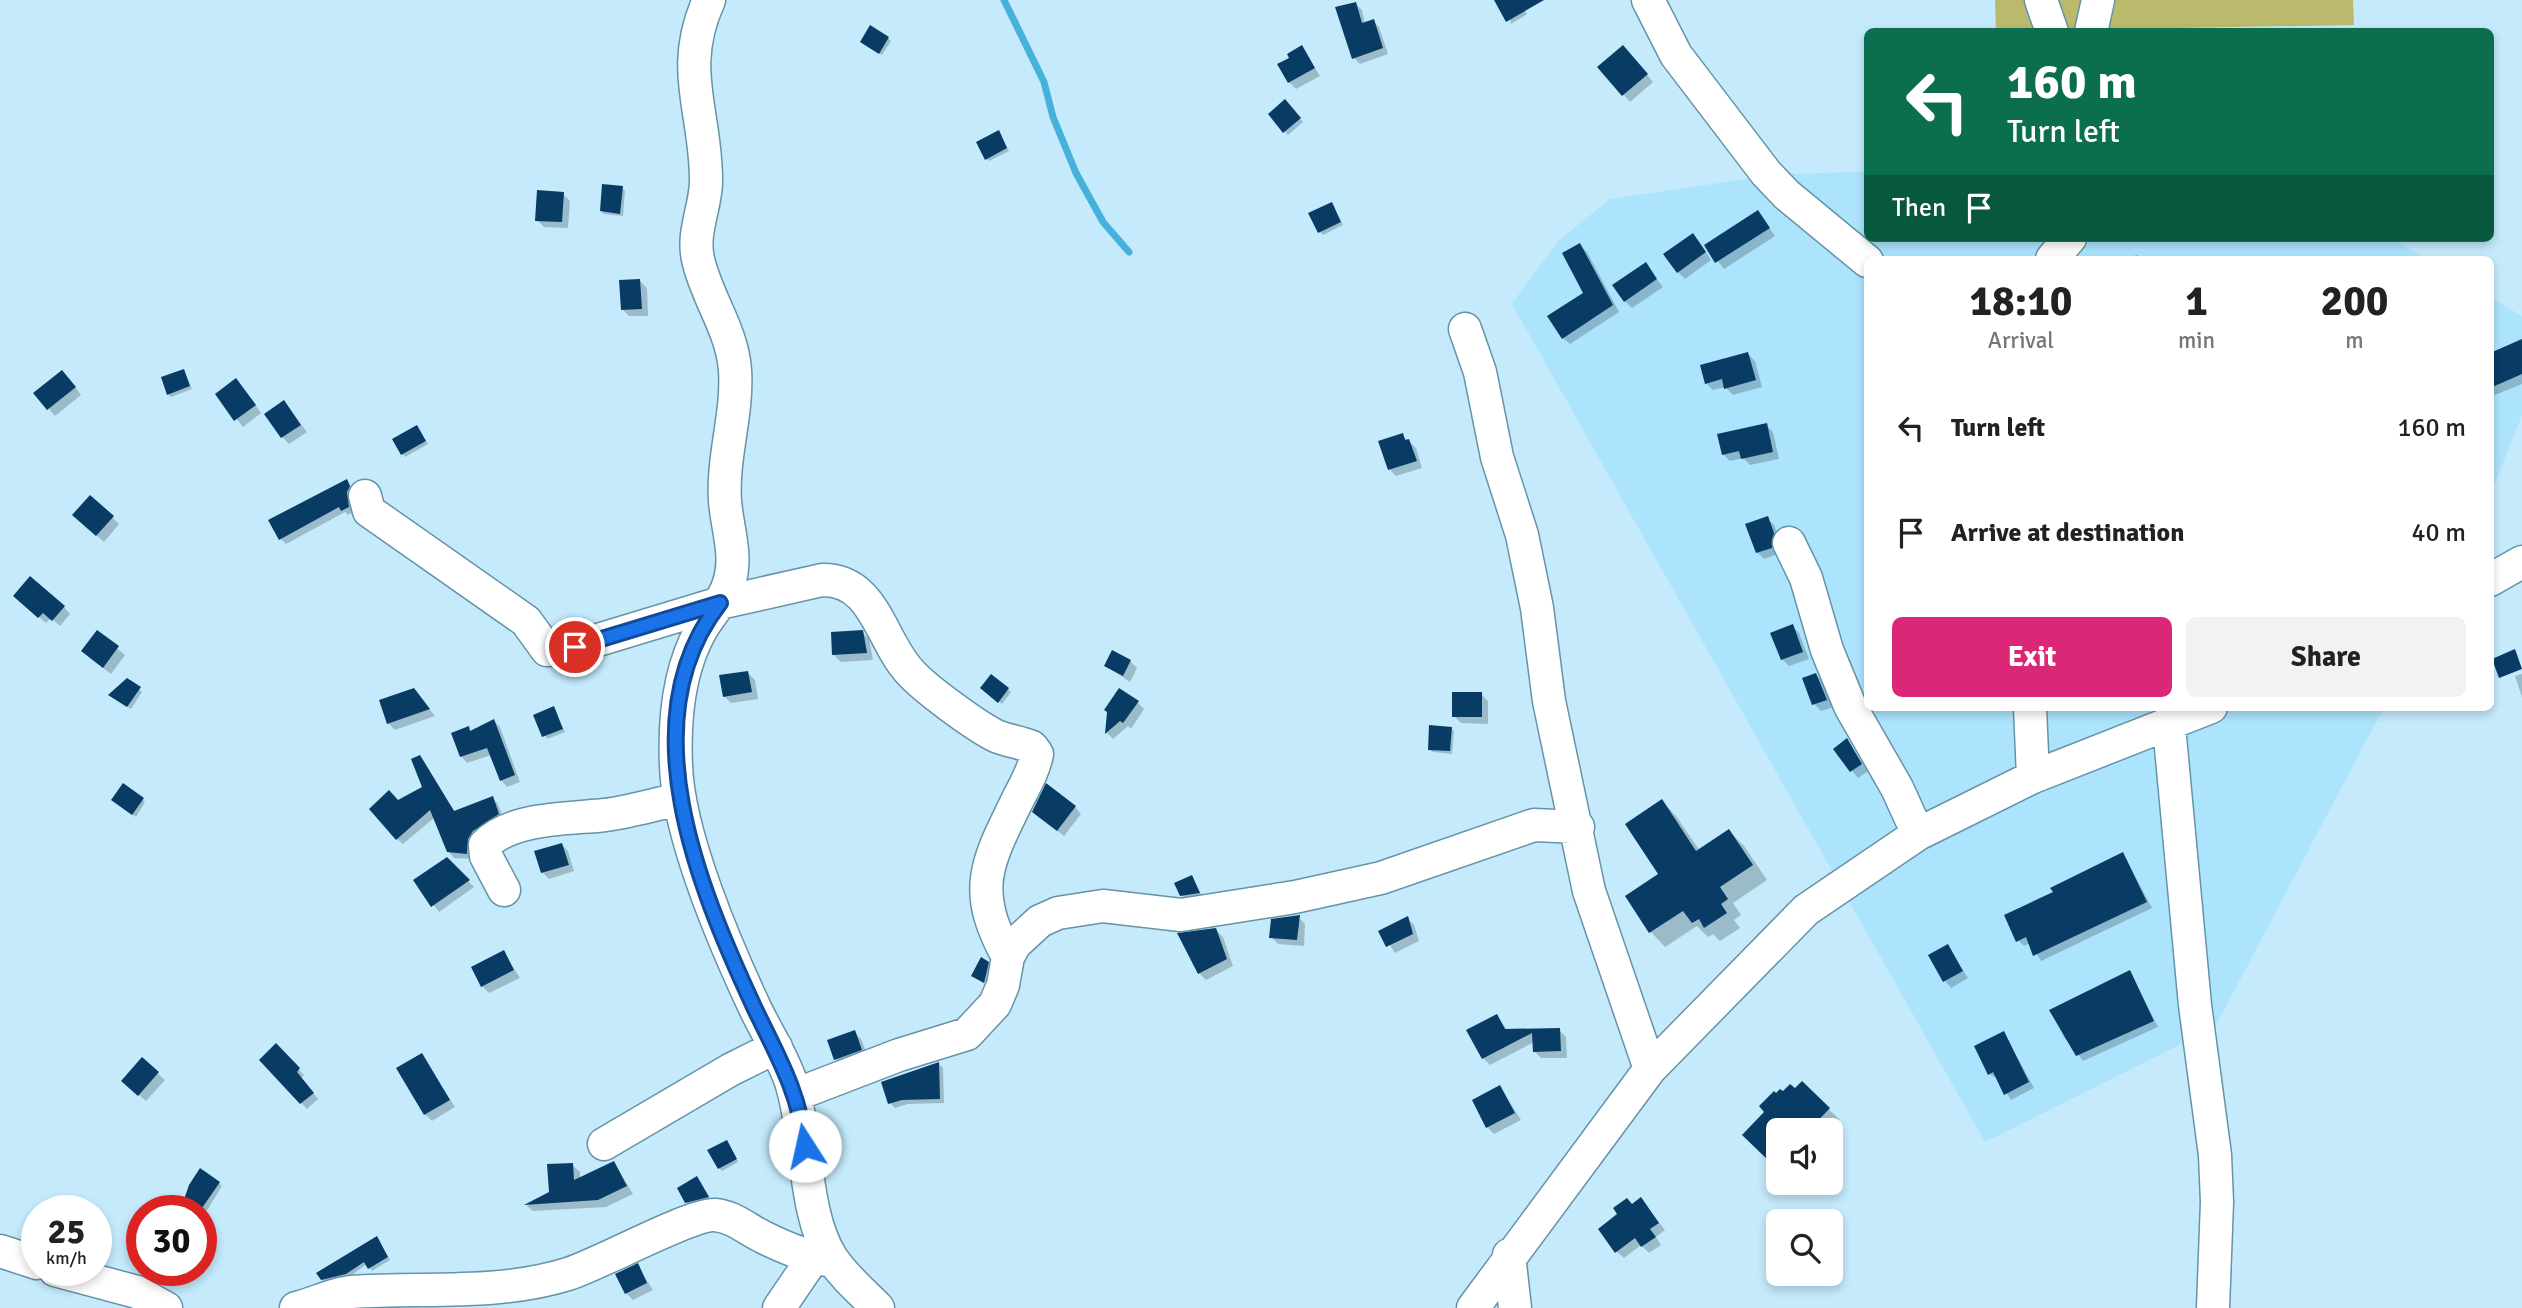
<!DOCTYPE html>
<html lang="en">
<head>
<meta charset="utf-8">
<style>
	:root { --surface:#fff; --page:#f2f2f2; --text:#222; --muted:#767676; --accent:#db2777 }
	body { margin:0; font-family:Signika,sans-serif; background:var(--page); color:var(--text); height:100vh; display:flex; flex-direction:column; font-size:26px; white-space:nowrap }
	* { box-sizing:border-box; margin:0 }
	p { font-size:23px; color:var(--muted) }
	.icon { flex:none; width:38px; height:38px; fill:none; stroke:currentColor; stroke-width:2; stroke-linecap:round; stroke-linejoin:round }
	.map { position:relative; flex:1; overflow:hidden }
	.side { position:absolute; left:1864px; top:256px; width:630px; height:455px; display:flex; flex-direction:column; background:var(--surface); border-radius:10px; box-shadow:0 4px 10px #0003 }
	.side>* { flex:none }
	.hud { position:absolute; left:1864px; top:28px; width:630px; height:214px; border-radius:10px; box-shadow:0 4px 10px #0003; background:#0b6e4f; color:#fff; overflow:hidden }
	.controls { position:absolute; left:1766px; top:1118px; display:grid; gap:14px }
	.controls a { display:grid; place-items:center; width:77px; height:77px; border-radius:10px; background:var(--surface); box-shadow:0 4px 10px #0003; font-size:35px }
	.speed { position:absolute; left:21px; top:1195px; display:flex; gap:14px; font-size:35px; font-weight:700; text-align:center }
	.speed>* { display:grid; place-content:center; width:91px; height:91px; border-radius:50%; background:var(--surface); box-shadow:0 4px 10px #0003; line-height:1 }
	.speed small { font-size:18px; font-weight:400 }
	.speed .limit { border:10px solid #d22; background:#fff; color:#111 }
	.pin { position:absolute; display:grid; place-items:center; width:60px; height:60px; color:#fff; margin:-30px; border:4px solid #fff; border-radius:50%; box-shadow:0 2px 7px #0007 }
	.me { position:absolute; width:77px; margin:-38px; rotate:350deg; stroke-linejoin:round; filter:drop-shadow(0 0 5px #0008) }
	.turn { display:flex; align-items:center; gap:24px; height:147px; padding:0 28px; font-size:32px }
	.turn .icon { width:91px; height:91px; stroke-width:2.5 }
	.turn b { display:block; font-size:49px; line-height:60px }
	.then { display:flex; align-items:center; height:66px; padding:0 28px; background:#0003; gap:14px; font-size:26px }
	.eta { display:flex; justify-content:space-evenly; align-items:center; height:119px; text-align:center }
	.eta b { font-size:42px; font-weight:700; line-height:49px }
	.cta { display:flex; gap:14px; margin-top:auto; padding:14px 28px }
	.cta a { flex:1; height:80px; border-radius:10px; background:var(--accent); color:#fff; font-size:28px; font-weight:700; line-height:80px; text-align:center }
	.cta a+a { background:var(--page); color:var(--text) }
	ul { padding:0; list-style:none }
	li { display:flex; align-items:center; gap:21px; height:105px; padding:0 28px }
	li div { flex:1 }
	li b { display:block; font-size:26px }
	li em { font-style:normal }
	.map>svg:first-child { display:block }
	.built { fill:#ace4fe }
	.green { fill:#bab96c }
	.shadow { fill:#0003 }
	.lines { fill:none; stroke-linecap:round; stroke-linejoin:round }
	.stream { stroke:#46b2dc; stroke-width:7 }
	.building { fill:#083c64 }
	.minor-casing { stroke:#6593a7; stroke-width:35 }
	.minor { stroke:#fff; stroke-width:32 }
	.route-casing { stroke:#114b97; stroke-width:18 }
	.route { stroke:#1a73e8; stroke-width:12 }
</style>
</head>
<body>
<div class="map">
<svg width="2522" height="1308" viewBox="0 0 2522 1308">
	<rect width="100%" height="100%" fill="#c4eafc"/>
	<path class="built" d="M1867,172V238H2391L2426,259H1867V707H2384L2215,1027L1985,1142L1512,304L1558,241L1610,199L1780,174Z
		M2490,297L2522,316V415L2490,496Z"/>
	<path class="green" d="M1995,0H2353L2354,25L1996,31Z"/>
	<path class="shadow" d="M1506,0H1518L1527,14L1511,24Z
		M1356,4L1362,10L1365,24L1373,21L1379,27L1388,54L1360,64L1354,58Z
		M888,38L891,41L882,55L865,45Z
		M1302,47L1320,76L1296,89L1289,82Z
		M1630,54L1653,82L1630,102L1599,67Z
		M1285,101L1303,122L1288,135L1270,115Z
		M1001,136L1009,151L989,161L986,158Z
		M622,188L625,191L623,216L604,214L601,211Z
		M563,194L570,201L568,228L544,227L537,220Z
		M1332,204L1343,225L1323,235L1320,232Z
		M1758,212L1775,236L1724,269L1706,246Z
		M1699,242L1711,260L1685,279L1678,272Z
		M1580,245L1587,252L1619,312L1570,344L1563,338L1585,293Z
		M2137,255L2141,259H2124Z
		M1645,265L1663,287L1632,308L1625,301Z
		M640,281L647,288L648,316H629L622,309Z
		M2522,346V384L2490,397V355Z
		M1748,354L1755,361L1762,387L1733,395L1725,387L1713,390L1706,383Z
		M184,371L192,389L171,397L168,394Z
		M69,379L81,395L55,416L36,394Z
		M243,388L261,413L243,427L217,394Z
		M284,402L307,432L289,444L282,437Z
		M1766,425L1773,432L1779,459L1750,465L1743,458L1730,461L1723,454Z
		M417,427L428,444L405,457L403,454Z
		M1402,435L1416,448L1422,468L1396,476L1389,469Z
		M346,481L355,492L353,512L348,515L345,512L286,544L281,539Z
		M112,517L119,524L104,542L81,521Z
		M1767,518L1774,525L1780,541L1778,554L1764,559L1757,552Z
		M22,602L64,607L70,614L60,626L51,618L46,623Z
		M1792,626L1799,633L1809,659L1789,666L1782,659Z
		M97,632L125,655L111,674L90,658Z
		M862,632L869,639L873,660L841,662L834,655Z
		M1130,661L1137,668L1130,682L1106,666Z
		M748,673L755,680L758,699L731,703L724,696Z
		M2522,674V697L2515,676Z
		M1816,675L1823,682L1833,707L1821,711L1814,704Z
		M992,676L1011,692L1002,704L985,691Z
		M139,689L142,692L131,709L114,697Z
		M414,690L435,716L395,730L388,723Z
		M1481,694L1488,701V724L1461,723L1454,716Z
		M1138,703L1144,709L1131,729L1128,726L1113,739L1107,733L1109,712Z
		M554,709L565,732L547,739L536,716Z
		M494,721L500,727L520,782L507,787L501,780L491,755L467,763L461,756L468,729L472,732Z
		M1451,728L1454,731L1452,754L1433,752L1429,749Z
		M1847,741L1868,771L1858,778L1835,749Z
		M420,757L455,812L492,798L498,804L504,820L473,859L454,858L448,851L435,817L403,844L397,839L398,802L424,787Z
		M143,800L145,802L136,817L116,803Z
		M1662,801L1676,816L1700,851L1729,831L1744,846L1767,880L1733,903L1741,915L1734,920L1740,928L1720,941L1713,934L1708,937L1697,926L1665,947L1651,932L1627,897L1661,874Z
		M1075,807L1081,814L1064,836L1034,812Z
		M561,844L568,851L574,871L549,879L542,872Z
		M2123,854L2152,908L2041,961L2030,943L2024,946L2018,940L2055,893Z
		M447,859L474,887L439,912L415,881Z
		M1192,877L1202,896L1185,899L1182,895Z
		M1298,917L1305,924L1304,946L1278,944L1271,937Z
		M1407,918L1414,925L1419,941L1395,953L1381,931Z
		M1216,930L1223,937L1233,966L1206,980L1199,973Z
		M1948,947L1968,978L1951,988L1945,981Z
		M504,953L520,978L489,993L482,986Z
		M987,963L991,966L987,984L976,978Z
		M2130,973L2158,1027L2083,1061L2064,1037L2051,1010Z
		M1497,1016L1508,1031L1559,1030L1566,1037L1567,1058H1541L1534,1051V1042L1490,1065L1483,1058Z
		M854,1032L861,1039L868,1057L843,1066L836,1059Z
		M2004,1033L2034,1088L2011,1100L1997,1078L1989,1074Z
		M276,1046L304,1075L301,1078L318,1099L307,1109L261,1060Z
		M422,1055L455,1107L432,1121L425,1114Z
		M142,1059L165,1080L146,1101L130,1087Z
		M939,1064L943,1068L944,1103L908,1104L895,1108L890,1103Z
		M1802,1084L1840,1120L1830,1130H1778V1167L1745,1135Z
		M1500,1087L1521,1120L1494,1134L1487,1127Z
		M729,1145L738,1162L722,1171L719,1168Z
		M614,1163L633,1194L606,1207L533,1211L527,1206L551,1193L572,1165L580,1172V1179Z
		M700,1181L711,1200L690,1205L687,1202Z
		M219,1183L222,1186L201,1220V1211H182Z
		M1641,1199L1665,1230L1656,1237L1661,1245L1649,1253L1641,1245L1624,1258L1617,1252L1632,1205Z
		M379,1241L390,1260L372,1271L367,1264L349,1277L326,1283L322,1279Z
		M638,1266L653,1290L633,1300L626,1293Z"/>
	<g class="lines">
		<path class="stream" d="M1004,0L1044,82L1053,117L1076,173L1103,222L1129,252"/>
	</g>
	<path class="building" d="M1494,0H1544L1506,22Z
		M1356,2L1362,23L1374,19L1383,48L1352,59L1335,7Z
		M870,25L889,37L879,54L860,42Z
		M1302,45L1315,68L1288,83L1277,64L1289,58L1287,54Z
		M1623,45L1648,74L1622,96L1597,67Z
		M1285,99L1301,118L1283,133L1268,114Z
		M999,130L1007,148L985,160L976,142Z
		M602,184L623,186L620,214L600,211Z
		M537,190L564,192L562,222L535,221Z
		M1332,202L1341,222L1318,233L1308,213Z
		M1758,210L1770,228L1715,263L1704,245Z
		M1693,233L1706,252L1677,273L1663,254Z
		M1580,243L1613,305L1562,339L1547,316L1583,293L1562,253Z
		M1646,262L1657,279L1624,302L1612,285Z
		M640,279L642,309L621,310L619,280Z
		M2522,339V374L2490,388V353Z
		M1748,352L1756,380L1724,389L1722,379L1705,384L1700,365Z
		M184,369L190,386L167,395L161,377Z
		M62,370L76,387L47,410L33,393Z
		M236,378L256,405L234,421L215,394Z
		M284,400L301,425L281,438L264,414Z
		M1767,423L1773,452L1741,459L1739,451L1722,455L1717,434Z
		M417,425L426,441L401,455L392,439Z
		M1403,433L1405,440L1409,439L1417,461L1388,470L1378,441Z
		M347,479L350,486L347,492L349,507L341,511L339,507L279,540L268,520Z
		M90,495L114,516L96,536L72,515Z
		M1768,516L1774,533L1772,548L1756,553L1745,524Z
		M30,576L65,606L52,621L43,613L38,618L13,596Z
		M1793,624L1803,652L1781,660L1770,633Z
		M97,630L119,646L103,668L81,651Z
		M863,630L867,653L832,655L831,632Z
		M2515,649L2522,669L2499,678L2492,659Z
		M1112,650L1131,660L1123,676L1104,666Z
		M748,671L752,692L723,697L719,675Z
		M1816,673L1827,700L1812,705L1802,678Z
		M991,674L1009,688L998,703L980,688Z
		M127,678L141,687L127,707L108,695Z
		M414,688L430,709L387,724L379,700Z
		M1119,688L1139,701L1123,723L1120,721L1105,734L1107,712L1104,710Z
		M1452,692H1482V717H1452Z
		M554,706L563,729L542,737L533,715Z
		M494,719L515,775L500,781L487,748L460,757L451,733L469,726L470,731Z
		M1429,725L1452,727L1450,751L1428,750Z
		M1847,738L1862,764L1850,772L1833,749Z
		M420,755L454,811L493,796L499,814L473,831L468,839L467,854L447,852L430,810L396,840L369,809L389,790L398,800L422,787L411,759Z
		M123,783L144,798L132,815L111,800Z
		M1046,783L1076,806L1057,831L1032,812Z
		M1662,799L1696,851L1729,829L1753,865L1720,887L1728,899L1721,904L1727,913L1704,928L1699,919L1692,923L1683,911L1649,933L1625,896L1658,874L1625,824Z
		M562,843L569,865L541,873L534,851Z
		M2123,852L2147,902L2033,956L2026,937L2016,942L2004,915L2053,892L2050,888Z
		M447,857L470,880L431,907L413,880Z
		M1192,875L1200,893L1180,896L1174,883Z
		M1300,915L1297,940L1269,938L1271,919Z
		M1408,916L1413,934L1386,947L1378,931Z
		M1216,928L1227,959L1198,974L1177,933Z
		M1948,944L1963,971L1943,982L1928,955Z
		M504,950L514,970L481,987L471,967Z
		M981,957L989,962L984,983L971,976Z
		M2130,970L2154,1021L2076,1056L2049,1010Z
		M1497,1014L1505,1029L1560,1028L1561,1051L1533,1052L1532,1033L1482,1059L1466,1030Z
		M855,1030L862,1050L834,1060L827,1040Z
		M2004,1031L2029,1082L2004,1095L1993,1072L1988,1075L1974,1046Z
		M276,1043L300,1068L297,1072L314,1093L300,1104L259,1060Z
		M422,1053L450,1100L424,1115L396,1068Z
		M142,1057L159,1072L138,1096L121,1081Z
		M939,1062L940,1099L902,1100L888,1104L881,1082Z
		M1802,1081L1830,1108L1809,1130H1778V1150L1768,1160L1742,1135L1764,1112L1759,1106L1774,1091L1776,1093L1780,1089L1783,1091L1790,1084L1795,1088Z
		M1500,1085L1515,1113L1486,1128L1472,1100Z
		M727,1140L737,1159L718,1169L707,1150Z
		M614,1161L627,1186L598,1200L524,1205L549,1192L547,1164L573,1163L574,1180Z
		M200,1168L220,1182L200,1211H180L189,1185Z
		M697,1176L709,1197L685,1203L677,1188Z
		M1641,1197L1659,1223L1650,1229L1656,1237L1641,1247L1635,1238L1615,1253L1598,1229L1617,1214L1613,1208L1627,1198L1632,1204Z
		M377,1236L388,1257L368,1269L364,1262L346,1274L321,1280L316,1273Z
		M638,1263L647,1283L625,1294L615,1274Z"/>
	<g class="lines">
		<g class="minor-casing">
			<path id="minor" d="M709,0C677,70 707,113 706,183C705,209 692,233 698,259C706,297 732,329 735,370C738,414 722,457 725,501C727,528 738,556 729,583C724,601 710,614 701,630C678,671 674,719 676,765C678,834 725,944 755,1008C767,1033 782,1056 791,1082C808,1135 803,1212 831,1257C843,1276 862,1292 878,1308
				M1648,0L1676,55L1766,173L1787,195L1867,261
				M2041,0L2052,32
				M2091,32L2098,0
				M2052,259L2070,238
				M1465,329L1480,372L1497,457L1522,535L1537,608L1549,701L1589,891L1650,1069
				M365,496L369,511L526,621L547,650L575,647L720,603L822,580C875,579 880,640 910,672C925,689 976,726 996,736C1008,741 1020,742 1032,747L1037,754C1034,770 1025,785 1018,799C986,864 971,890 1008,957
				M1789,543L1806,578L1827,650L1850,706L1897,788L1918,834
				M2490,580L2522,562
				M2030,707L2033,777
				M2169,726L2195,1005L2215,1155L2217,1202L2213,1308
				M504,890L486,856L485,845C511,817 570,819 605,815C630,812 655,804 680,799
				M795,1095L899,1055L967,1034L995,1004L1003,985L1008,957L1015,944L1040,921L1058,913L1103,906L1181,915L1295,897L1381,878L1534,825L1578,827
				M604,1144L730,1070L776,1047
				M0,1251L37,1263
				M1509,1255L1515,1308
				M55,1270L137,1292L166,1308
				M296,1308C314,1304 334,1293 352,1292C425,1287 497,1296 568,1274C600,1264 692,1213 715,1215C735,1217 746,1229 763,1237C785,1248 809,1258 833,1261
				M779,1308L813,1258
				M1473,1308L1650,1069L1806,910L1918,834L2033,777L2211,707"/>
		</g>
		<use href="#minor" class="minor"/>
	</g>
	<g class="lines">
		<g class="route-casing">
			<path id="route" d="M575,647L720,603C628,720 699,888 754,1007C776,1053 800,1093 805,1146"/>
		</g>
		<use href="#route" class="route"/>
	</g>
</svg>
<div class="controls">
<a><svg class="icon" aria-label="sound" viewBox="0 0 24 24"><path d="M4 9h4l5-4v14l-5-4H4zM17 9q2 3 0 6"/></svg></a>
<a><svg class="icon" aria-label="search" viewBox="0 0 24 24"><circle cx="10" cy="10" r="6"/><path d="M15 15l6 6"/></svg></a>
</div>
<div class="speed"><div>25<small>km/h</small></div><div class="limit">30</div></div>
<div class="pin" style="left:575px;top:647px;background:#d93025"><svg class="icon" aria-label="arrive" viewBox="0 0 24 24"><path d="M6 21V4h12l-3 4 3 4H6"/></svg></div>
<svg class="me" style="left:805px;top:1146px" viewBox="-20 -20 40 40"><circle r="19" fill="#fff"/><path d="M0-13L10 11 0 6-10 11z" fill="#1a73e8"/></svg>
<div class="hud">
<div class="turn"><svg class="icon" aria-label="left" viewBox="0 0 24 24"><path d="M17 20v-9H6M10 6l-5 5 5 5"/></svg><div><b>160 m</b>Turn left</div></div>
<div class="then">Then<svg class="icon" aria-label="arrive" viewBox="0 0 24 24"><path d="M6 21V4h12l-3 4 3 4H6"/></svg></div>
</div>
<section class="side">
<div class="eta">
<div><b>18:10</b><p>Arrival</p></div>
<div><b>1</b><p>min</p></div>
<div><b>200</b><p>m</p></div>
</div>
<ul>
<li><svg class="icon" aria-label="left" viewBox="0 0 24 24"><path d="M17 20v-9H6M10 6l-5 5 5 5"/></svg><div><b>Turn left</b></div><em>160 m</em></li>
<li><svg class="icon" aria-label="arrive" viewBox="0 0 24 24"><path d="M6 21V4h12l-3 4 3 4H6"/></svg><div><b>Arrive at destination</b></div><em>40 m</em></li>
</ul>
<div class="cta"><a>Exit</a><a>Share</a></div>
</section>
</div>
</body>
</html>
